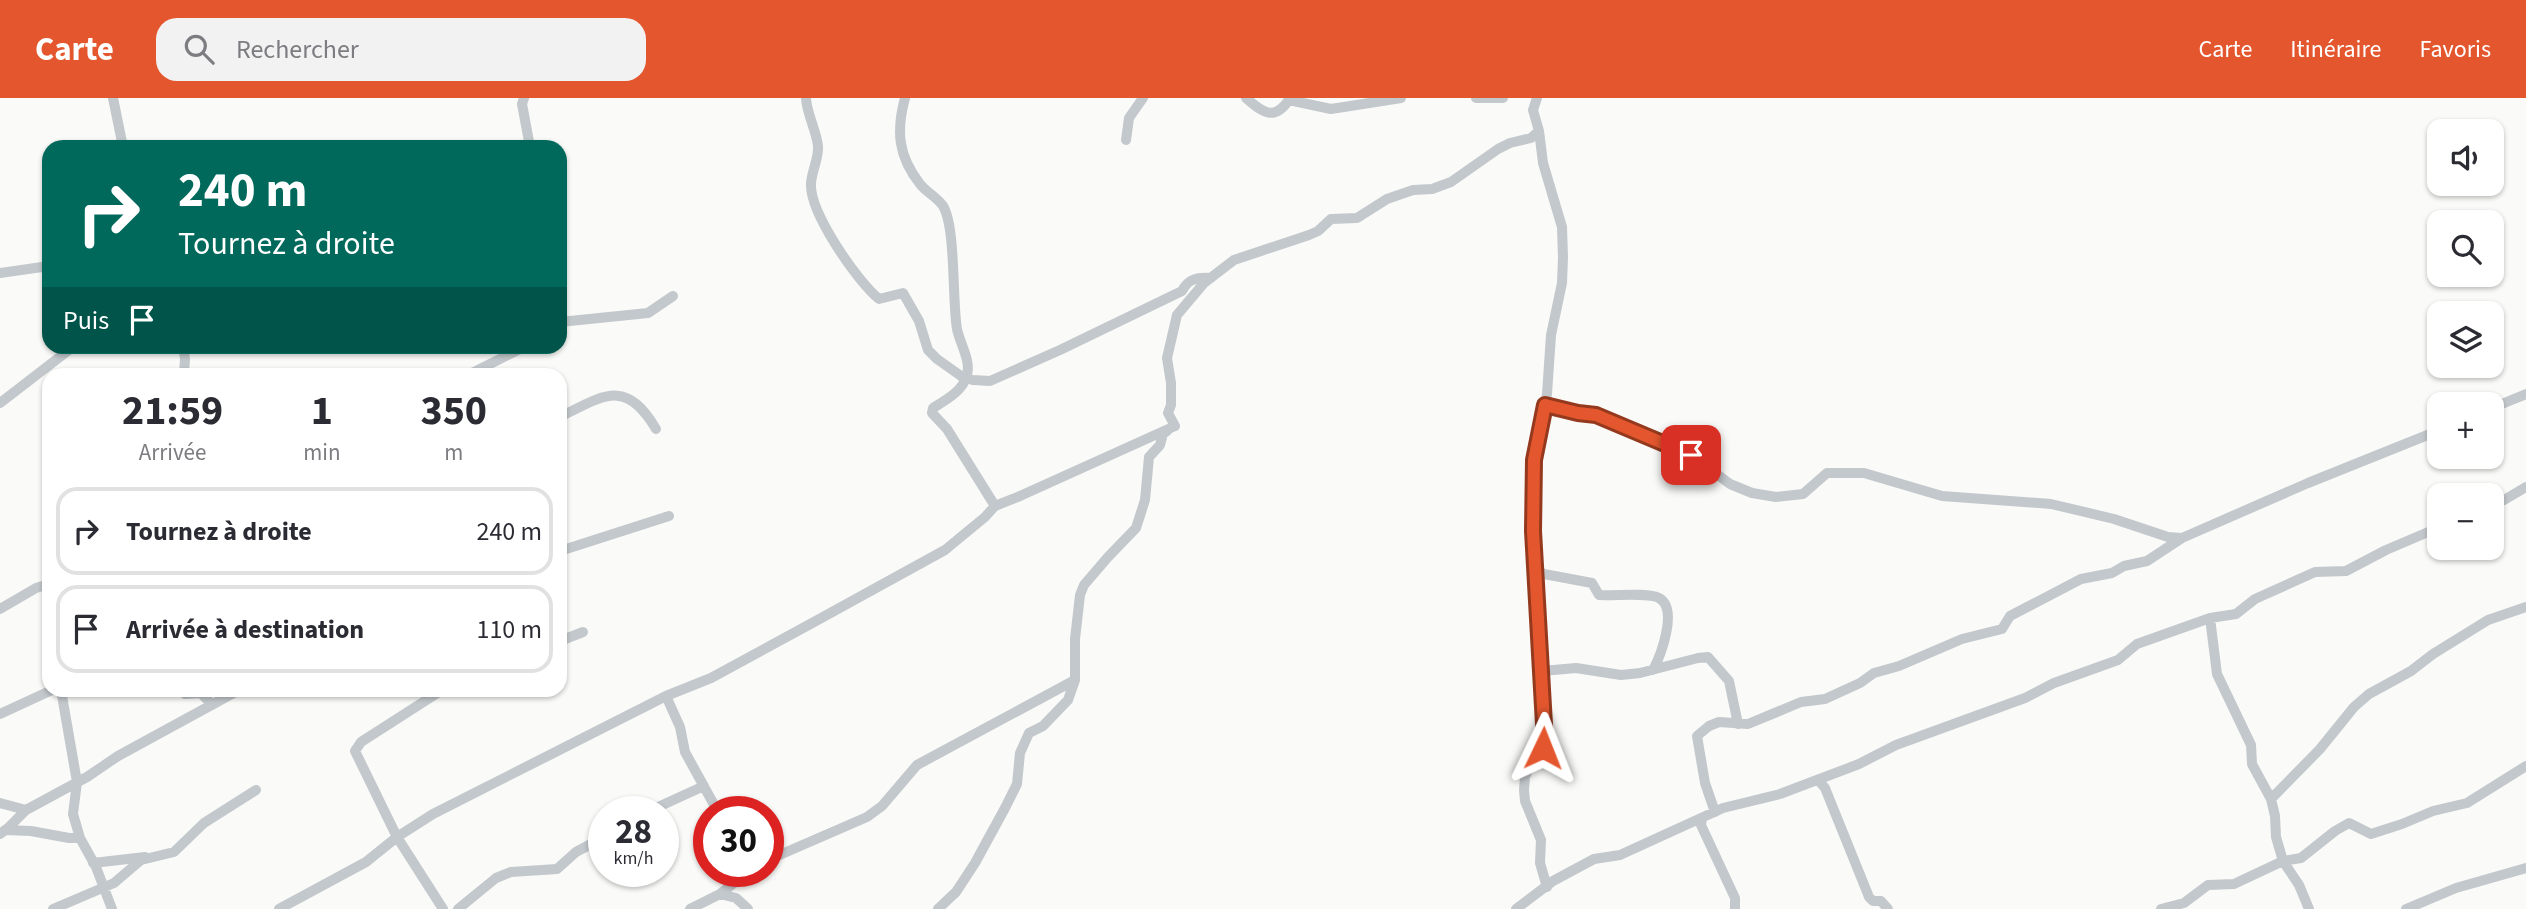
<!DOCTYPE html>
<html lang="fr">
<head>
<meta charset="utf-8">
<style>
	:root { --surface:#fff; --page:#f2f2f3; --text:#2b2b33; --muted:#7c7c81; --line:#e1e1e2; --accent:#e4572e }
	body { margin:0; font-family:"Source Sans 3",sans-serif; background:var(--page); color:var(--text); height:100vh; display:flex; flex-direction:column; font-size:26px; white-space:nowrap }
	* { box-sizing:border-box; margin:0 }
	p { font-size:23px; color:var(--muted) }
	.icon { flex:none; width:38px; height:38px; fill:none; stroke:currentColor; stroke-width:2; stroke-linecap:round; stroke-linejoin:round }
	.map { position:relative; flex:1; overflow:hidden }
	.drawer { position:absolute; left:42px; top:270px; width:525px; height:329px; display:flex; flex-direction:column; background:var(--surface); border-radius:21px; box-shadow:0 2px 5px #0004 }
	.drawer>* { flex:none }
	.guide { position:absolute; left:42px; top:42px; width:525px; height:214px; border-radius:21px; box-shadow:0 2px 5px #0004; background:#00695c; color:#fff; overflow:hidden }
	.controls { position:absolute; left:2427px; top:21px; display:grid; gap:14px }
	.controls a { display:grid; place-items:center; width:77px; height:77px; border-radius:14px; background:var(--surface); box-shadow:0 2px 5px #0004; font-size:35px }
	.speed { position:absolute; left:588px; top:698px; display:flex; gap:14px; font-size:35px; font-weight:700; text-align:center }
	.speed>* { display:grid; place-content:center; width:91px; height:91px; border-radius:50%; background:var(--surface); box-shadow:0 2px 5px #0004; line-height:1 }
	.speed small { font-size:18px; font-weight:400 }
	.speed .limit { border:10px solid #d22; background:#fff; color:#111 }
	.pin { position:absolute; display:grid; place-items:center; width:60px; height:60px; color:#fff; margin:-30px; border-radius:14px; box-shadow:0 4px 10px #0006 }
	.me { position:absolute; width:77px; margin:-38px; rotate:2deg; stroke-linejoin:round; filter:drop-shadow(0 0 5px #0008) }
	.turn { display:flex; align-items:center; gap:24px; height:147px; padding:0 21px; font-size:32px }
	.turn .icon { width:91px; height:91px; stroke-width:2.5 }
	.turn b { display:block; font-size:49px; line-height:60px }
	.then { display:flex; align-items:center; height:66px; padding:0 21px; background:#0003; gap:14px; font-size:26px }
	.eta { display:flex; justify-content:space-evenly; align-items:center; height:119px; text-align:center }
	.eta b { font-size:42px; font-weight:700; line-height:49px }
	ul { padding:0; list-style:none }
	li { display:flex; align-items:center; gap:21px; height:88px; margin:0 14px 10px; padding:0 7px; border:4px solid var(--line); border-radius:21px }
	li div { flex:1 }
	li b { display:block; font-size:26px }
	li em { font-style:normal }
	header { display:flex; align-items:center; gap:42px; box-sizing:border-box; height:98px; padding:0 35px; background:var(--accent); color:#fff }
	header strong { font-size:33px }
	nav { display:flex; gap:38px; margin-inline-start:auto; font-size:24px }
	.search { width:490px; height:63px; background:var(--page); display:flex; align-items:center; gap:18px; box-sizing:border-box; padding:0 24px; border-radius:21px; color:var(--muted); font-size:26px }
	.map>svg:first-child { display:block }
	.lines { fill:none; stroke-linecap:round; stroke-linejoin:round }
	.minor { stroke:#c3c8cc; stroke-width:10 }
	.route-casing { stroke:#94391e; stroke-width:18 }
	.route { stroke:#e4572e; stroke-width:12 }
</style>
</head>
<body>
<header>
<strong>Carte</strong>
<div class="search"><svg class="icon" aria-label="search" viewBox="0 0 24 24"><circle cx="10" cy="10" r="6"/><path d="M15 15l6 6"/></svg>Rechercher</div>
<nav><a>Carte</a><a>Itinéraire</a><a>Favoris</a></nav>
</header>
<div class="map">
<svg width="2526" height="811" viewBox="0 0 2526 811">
	<rect width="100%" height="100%" fill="#fafaf8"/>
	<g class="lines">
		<path class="minor" d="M113,0L123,49
			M524,0L522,6L530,49
			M806,0C807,17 816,31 818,48C819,60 812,72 811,85C809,114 857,183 879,201L903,195L919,223L928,252L937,261L961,278L973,282L990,283L1060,252L1182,193C1188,181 1197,179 1211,180
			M905,0C896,33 898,58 920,86C926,94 938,100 943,108C956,129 952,202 957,231C960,246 971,262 967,277C963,293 946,302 933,310L932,315L947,331L995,408
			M1246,0C1263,15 1275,24 1290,0
			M1476,0H1503
			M1537,0L1533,12L1539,33L1543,65L1562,129L1563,159L1562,185L1551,237L1547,296L1534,362L1533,392L1536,510L1542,573L1545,644L1534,659L1525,679L1524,692L1525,703L1541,742L1540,765L1547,789
			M1289,2L1331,11L1401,0
			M1126,42L1129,20L1143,0
			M0,175L49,168
			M560,224L648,215L673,198
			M183,248L185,261L184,276
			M470,276L526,248
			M0,305L74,248
			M1545,307L1578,315L1596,317L1615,327L1674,349L1691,357L1730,386L1752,395L1776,399L1803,396L1827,375H1864L1942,398L2051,406L2114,421L2168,439L2182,440L2308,385L2440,332
			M2492,310L2526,296
			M560,319C604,297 626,280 656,331
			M1175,328L1168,315L1171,307V285L1167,260L1177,217L1204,185L1234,162L1309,137L1318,133L1331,121L1357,120L1387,101L1413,92L1432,91L1451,84L1498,51L1510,45L1531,40L1539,33
			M2492,406L2504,402L2526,389
			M560,453L669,418
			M1536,471L1544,476L1592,485L1599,497C1615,498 1647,494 1659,500C1679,511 1660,559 1653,572
			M0,511L36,490L49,486
			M2210,520L2217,576L2251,647L2252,666L2271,701L2275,718L2276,739L2283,763L2299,787L2309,811
			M560,543L583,534
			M1542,573L1576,570L1621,577L1640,575L1698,560L1708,559L1729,583L1738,626
			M61,592L77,684L73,716L80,740L96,769L112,811
			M184,592L185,596L201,595L212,607
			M442,592L361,644L355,653L397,739L443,811
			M666,598L680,629L685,654L718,714
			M0,616L52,592
			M1818,682L1825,690L1869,799L1873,803H1881L1888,811
			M2271,701L2320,651L2354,609L2369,596L2411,573L2433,556L2488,522L2526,509
			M0,705L26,712
			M647,714L704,688
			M1715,714L1705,685L1697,638L1709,628L1719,624L1748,626L1801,604L1825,601L1860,585L1874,575L1899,568L1962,541L2002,531L2010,518L2081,481L2112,475L2124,468L2147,463L2182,440
			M1702,720L1701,727L1735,800V811
			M5,732L31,733L69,740H80
			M0,736L8,730L26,712L87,679L118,658L239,592
			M768,762L867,719L882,708L917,667L1075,582
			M93,765L145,759
			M720,796L736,800L748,811
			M53,811L114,785L141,762L174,754L204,725L256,692
			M279,811L366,764L397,739L433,716L666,598L711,580L814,524L945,452L985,419L995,408L1020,398L1175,328
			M458,811L496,780L511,774L557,771L576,754L604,739
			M690,811L720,796L748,774
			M938,811L956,794L975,765L1005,710L1017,686L1020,655L1029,635L1043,628L1068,602L1075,582V541L1080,497L1084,487L1108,459L1136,430L1145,402L1149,359L1160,347L1163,336L1168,332
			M1516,811L1553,783L1594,761L1620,757L1723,710L1780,696L1859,666L1896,647L2025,600L2054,585L2118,562L2137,546L2210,520L2236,516L2255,501L2315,474L2346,473L2386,452L2440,429
			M2161,811L2184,805L2208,787L2234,786L2283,763L2301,760L2335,733L2349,725L2371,736L2402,726L2433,713L2467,705L2526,668
			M2406,811L2456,790L2526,770"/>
	</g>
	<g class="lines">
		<g class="route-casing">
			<path id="route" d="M1543,650L1545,644L1533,433L1534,362L1545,307L1578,315L1596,317L1691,357"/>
		</g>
		<use href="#route" class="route"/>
	</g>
</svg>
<div class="controls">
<a><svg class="icon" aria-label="sound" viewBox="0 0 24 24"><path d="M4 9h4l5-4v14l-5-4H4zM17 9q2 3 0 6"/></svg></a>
<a><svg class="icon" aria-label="search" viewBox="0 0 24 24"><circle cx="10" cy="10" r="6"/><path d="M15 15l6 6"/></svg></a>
<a><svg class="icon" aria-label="layers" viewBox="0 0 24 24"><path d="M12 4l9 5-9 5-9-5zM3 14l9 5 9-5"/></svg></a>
<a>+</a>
<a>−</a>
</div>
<div class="speed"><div>28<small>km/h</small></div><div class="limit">30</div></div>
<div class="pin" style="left:1691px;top:357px;background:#d93025"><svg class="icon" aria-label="arrive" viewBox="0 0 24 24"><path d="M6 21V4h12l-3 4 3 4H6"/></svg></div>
<svg class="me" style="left:1543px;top:650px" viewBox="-20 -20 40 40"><path d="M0-17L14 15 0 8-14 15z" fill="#e4572e" stroke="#fff" stroke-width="4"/></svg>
<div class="guide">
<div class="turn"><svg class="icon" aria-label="right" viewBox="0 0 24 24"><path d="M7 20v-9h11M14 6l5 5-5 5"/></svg><div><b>240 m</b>Tournez à droite</div></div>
<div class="then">Puis<svg class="icon" aria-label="arrive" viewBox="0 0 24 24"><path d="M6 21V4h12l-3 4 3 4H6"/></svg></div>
</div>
<section class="drawer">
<div class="eta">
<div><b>21:59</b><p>Arrivée</p></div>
<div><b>1</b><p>min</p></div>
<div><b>350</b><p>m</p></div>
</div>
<ul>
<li><svg class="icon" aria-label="right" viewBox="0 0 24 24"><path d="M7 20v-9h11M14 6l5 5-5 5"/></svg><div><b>Tournez à droite</b></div><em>240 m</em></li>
<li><svg class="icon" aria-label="arrive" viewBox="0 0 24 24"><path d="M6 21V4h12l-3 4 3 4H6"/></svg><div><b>Arrivée à destination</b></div><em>110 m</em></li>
</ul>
</section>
</div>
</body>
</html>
